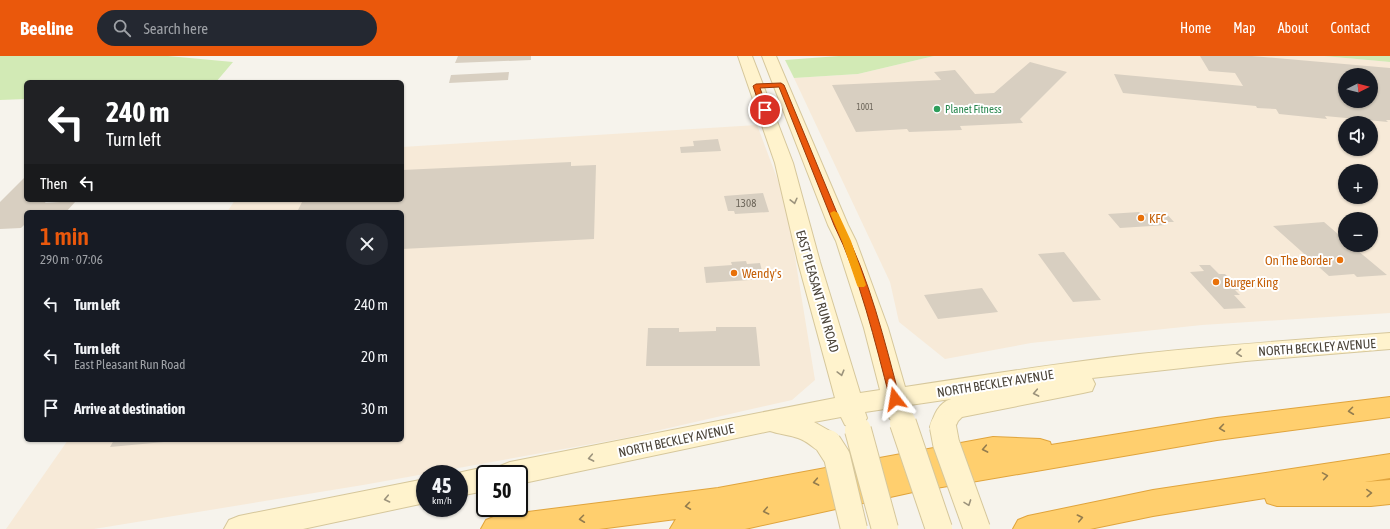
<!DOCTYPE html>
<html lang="en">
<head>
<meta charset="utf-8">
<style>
	:root { --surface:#171b24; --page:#242831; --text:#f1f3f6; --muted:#9ea1a6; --accent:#ea580c }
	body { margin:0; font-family:"Asap Condensed",sans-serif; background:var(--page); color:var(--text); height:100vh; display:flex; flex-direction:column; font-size:15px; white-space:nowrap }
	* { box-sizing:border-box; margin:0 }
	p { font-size:13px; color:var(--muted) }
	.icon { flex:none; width:22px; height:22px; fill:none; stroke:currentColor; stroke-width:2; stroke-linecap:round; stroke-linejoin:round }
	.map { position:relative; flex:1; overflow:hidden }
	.panel { position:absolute; left:24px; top:154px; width:380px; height:232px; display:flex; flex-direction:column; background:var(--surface); border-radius:6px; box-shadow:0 1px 3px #0004 }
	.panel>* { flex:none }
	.banner { position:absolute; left:24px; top:24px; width:380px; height:122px; border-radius:6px; box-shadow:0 1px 3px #0004; background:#202124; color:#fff; overflow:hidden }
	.needle { width:26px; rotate:84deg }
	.tools { position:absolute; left:1338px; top:12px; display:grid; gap:8px }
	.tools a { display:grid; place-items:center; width:40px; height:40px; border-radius:50%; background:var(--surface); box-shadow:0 1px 3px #0004; font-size:20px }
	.speed { position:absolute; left:416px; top:409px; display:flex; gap:8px; font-size:20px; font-weight:700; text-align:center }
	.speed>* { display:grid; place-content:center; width:52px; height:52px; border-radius:50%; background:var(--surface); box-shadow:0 1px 3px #0004; line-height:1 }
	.speed small { font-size:10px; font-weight:400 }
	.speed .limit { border:2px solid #111; border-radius:6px; background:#fff; color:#111 }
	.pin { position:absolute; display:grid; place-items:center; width:34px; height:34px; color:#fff; margin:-17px; border:2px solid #fff; border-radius:50%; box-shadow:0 1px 4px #0007 }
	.me { position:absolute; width:44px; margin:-22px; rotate:346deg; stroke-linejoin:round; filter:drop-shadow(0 0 3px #0008) }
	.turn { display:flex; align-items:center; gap:14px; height:84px; padding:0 16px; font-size:18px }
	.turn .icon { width:52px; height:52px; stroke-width:2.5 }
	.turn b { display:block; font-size:28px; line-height:34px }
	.then { display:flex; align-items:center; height:38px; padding:0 16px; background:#0003; gap:8px; font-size:15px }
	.round { display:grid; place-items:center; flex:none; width:42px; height:42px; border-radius:21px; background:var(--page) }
	.headline { display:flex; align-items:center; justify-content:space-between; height:68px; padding:0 16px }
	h1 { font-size:24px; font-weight:600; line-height:30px; color:var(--accent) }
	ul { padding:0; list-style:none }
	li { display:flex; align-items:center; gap:12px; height:52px; padding:0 16px }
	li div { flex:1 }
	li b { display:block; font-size:15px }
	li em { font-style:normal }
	header { display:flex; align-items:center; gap:24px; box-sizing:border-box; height:56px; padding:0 20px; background:var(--accent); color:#fff }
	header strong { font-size:19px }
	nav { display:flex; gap:22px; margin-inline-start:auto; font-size:14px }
	.search { width:280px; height:36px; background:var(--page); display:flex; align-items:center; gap:10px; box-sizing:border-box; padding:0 14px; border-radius:22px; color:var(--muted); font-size:15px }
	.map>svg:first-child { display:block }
	.commercial { fill:#f7ead8; fill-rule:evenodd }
	.green { fill:#d2eab5 }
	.building { fill:#d8cfc1; fill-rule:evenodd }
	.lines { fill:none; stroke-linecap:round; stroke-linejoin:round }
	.secondary-casing { stroke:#d6c79b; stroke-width:2 }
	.highway-casing { stroke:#e0a43c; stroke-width:2 }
	.secondary { fill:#fff3cd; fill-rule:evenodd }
	.highway { fill:#ffcf6e; fill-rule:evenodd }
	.secondary-bridge-casing { stroke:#d6c79b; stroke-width:28; stroke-linecap:butt }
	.secondary-bridge { stroke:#fff3cd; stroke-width:26 }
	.oneway { stroke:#9c937c }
	.oneway2 { stroke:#937c4e }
	.route { fill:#ea580c; stroke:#983908 }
	.slow { fill:#f59e0b }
	.leisure-dot { fill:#2e9e5b; stroke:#fff; stroke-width:1.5 }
	.food-dot { fill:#e8710a; stroke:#fff; stroke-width:1.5 }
	.labels { text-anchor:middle; stroke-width:4; stroke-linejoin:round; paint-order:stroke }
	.far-number-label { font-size:9px; fill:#6e675b }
	.far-leisure-label { font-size:11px; fill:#27864d; stroke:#fff; text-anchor:start }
	.number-label { font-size:11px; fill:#6e675b }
	.food-label { font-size:13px; fill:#c56008; stroke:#fff; text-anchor:start }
	.street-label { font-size:13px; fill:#4b4439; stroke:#fff }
</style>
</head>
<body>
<header>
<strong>Beeline</strong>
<div class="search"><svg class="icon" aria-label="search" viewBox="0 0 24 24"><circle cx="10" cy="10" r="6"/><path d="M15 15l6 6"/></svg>Search here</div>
<nav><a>Home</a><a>Map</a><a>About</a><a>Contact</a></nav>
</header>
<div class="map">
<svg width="1390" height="473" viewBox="0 0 1390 473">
	<rect width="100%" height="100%" fill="#f6f3ec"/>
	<path class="commercial" d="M934,0H1324L1390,6V257L1202,269L1031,287L945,303L899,266L890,226L794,22L858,18ZM1345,19H1371V45H1345ZM1345,67H1371V93H1345ZM1345,115H1371V141H1345ZM1345,163H1371V189H1345Z
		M757,69L786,146L815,324L792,344L625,382L363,429L94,473H6L68,384H402V156H227L235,144H402V91Z"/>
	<path class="green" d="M0,0H168L233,6L216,26H26V43L0,44Z
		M839,0H934L858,18L794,22L785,4Z
		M1324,0H1390V6Z"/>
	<path class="building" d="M458,0H531V4L455,7Z
		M1200,0H1252L1390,12V64H1386L1388,66L1325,60L1327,63L1279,58L1276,53L1257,52L1256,50L1123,37L1114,18L1243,30L1235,17L1209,15ZM1345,19H1371V45H1345Z
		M1030,6L1067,16L1020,63L1023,67L960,70L962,74L909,76L907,73L856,76L832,29L941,24L934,16L955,14L975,38L994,37Z
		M509,16L508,24L449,27L451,19Z
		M718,83L721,95L681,97L680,91L694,90L693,85Z
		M571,106V110L596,109L594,183L402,193V156H297L303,144H402V114Z
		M26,120V144H47L45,147L76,145L66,156H26V167L21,172L0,173V146Z
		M763,137L769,156L735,158L734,155H728L724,140Z
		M1139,156L1141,158L1165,156L1174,166H1164L1167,169L1120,172L1108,158Z
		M1324,166L1345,184V189H1351L1387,219L1357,221L1354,218L1329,220L1273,170Z
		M1064,196L1101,244L1073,246L1038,198Z
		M746,205L747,208L760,207L764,223L706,227L704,211L732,209L731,206Z
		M1199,209H1210L1219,218H1225L1241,234H1235L1240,239H1234L1246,252L1224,253L1190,216L1204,215Z
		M982,232L998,256L938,263L924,239Z
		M716,271H756L760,310H646L648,272H679V276L716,275Z
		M114,384H175V385L110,391Z"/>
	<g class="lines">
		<g class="secondary-casing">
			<path id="secondary" d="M738,0H752L793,107L820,206L860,337L880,334L864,272L836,185L828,169L762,0H776L848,169L856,185L888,272L905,331C983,319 1061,307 1139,298C1222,289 1306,283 1390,277V293L1246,305L1092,322L1095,328L1092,335L1083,337L962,361L958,365L952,378L943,382L934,378L930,371C934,359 938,347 951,343L910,349L912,356L908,363L899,366L890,363L885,353L865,356L867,362L863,369L854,372L845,369L841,361L814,366L837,379L841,387L837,395C817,402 815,388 798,382C789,379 779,378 770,375L519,428V418H485V435L459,440V418H453L485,411L495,415L496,417L500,410L510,406L835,342L798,206L775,107Z
				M425,423V447L303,473H224L229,464L239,460Z"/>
		</g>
		<g class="highway-casing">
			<path id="highway" d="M1390,341V361L1217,384L913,436L745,473H670L676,463L599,473H481L486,464L496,460L718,432L993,381L1040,383L1050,386L1051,389L1217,362Z
				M1390,398V422L1365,426L1390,424V448L1371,450H1277L1267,447L1265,442L1153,460L1090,473H1013L1018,464L1028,460L1153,434Z"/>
		</g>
		<use href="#secondary" class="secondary"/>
		<use href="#highway" class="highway"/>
		<g class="secondary-bridge-casing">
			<path id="secondary-bridge" d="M903,367L939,473
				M943,371L946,387L977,473
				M858,374L885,473
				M828,387L837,401L854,473"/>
		</g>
		<use href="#secondary-bridge" class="secondary-bridge"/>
	</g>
	<defs><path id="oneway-chevron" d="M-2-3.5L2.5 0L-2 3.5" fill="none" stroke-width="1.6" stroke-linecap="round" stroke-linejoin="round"/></defs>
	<g class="oneway">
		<use href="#oneway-chevron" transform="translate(794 145) rotate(76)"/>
		<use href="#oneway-chevron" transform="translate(1239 297) rotate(174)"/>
		<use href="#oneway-chevron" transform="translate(841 317) rotate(75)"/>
		<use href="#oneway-chevron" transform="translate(1036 337) rotate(169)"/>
		<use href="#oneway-chevron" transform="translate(591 402) rotate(169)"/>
		<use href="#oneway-chevron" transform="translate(387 443) rotate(168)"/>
		<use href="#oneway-chevron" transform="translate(968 447) rotate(70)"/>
	</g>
	<g class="oneway2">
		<use href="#oneway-chevron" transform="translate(1351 355) rotate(173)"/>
		<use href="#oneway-chevron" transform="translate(1222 372) rotate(172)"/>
		<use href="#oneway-chevron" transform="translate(985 393) rotate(169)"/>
		<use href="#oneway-chevron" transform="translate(1325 420) rotate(-9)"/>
		<use href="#oneway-chevron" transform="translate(816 426) rotate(169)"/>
		<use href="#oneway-chevron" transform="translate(1369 437) rotate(-2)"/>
		<use href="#oneway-chevron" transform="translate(688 450) rotate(172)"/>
		<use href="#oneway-chevron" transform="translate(766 455) rotate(168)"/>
		<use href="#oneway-chevron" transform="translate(1080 462) rotate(-12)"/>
		<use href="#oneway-chevron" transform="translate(582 463) rotate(173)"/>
	</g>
	<path class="route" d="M781,27L784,29L842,169C869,221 885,286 900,343L899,345H891L890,343C875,286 860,221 834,169L779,31L760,32L768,54L765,56L761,54L753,30L756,28Z"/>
	<path class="slow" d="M834,155L838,157L851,185L866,229L864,231H858L857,229L842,185L830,157Z"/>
	<circle class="leisure-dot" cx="937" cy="53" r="4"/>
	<g class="food-dot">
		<circle cx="1141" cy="162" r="4"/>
		<circle cx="1340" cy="204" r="4"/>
		<circle cx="734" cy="217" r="4"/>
		<circle cx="1216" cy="226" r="4"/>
	</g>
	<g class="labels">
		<g class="far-number-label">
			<text x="865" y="54">1001</text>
		</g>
		<g class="far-leisure-label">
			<text x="945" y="57">Planet Fitness</text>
		</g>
		<g class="number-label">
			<text x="746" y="151">1308</text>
		</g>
		<g class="food-label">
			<text x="1149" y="167">KFC</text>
			<text x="1332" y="209" text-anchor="end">On The Border</text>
			<text x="742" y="222">Wendy's</text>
			<text x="1224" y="231">Burger King</text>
		</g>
		<g class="street-label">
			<text transform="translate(818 235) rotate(74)" y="5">EAST PLEASANT RUN ROAD</text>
			<text transform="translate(1317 291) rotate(-4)" y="5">NORTH BECKLEY AVENUE</text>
			<text transform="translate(995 327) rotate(-9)" y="5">NORTH BECKLEY AVENUE</text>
			<text transform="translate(676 384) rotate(-12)" y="5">NORTH BECKLEY AVENUE</text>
		</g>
	</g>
</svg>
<div class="tools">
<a><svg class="needle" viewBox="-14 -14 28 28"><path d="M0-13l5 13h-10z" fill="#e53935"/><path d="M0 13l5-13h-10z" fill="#9ea1a6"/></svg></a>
<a><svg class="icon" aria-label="sound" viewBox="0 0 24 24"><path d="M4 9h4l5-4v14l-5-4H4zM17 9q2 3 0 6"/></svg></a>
<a>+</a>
<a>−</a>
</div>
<div class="speed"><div>45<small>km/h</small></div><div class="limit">50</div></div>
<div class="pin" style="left:765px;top:54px;background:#d93025"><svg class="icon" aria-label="arrive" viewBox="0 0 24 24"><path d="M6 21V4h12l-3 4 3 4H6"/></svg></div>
<svg class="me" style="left:895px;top:343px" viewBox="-20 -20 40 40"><path d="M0-17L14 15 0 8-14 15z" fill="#ea580c" stroke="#fff" stroke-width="4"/></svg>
<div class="banner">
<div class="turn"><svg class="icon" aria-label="left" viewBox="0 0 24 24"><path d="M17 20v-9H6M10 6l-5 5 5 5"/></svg><div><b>240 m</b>Turn left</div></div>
<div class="then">Then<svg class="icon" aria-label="left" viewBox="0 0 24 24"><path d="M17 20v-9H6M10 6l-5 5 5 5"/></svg></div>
</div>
<section class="panel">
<div class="headline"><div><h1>1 min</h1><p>290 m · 07:06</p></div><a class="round"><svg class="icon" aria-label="close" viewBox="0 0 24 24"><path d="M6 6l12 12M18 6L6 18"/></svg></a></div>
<ul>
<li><svg class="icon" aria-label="left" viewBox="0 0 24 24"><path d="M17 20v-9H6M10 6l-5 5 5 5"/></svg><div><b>Turn left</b></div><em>240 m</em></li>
<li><svg class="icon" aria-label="left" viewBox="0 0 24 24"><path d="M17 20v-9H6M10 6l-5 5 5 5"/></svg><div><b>Turn left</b><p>East Pleasant Run Road</p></div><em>20 m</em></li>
<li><svg class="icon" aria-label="arrive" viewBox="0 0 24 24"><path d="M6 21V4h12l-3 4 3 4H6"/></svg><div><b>Arrive at destination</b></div><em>30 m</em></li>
</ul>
</section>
</div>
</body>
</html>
